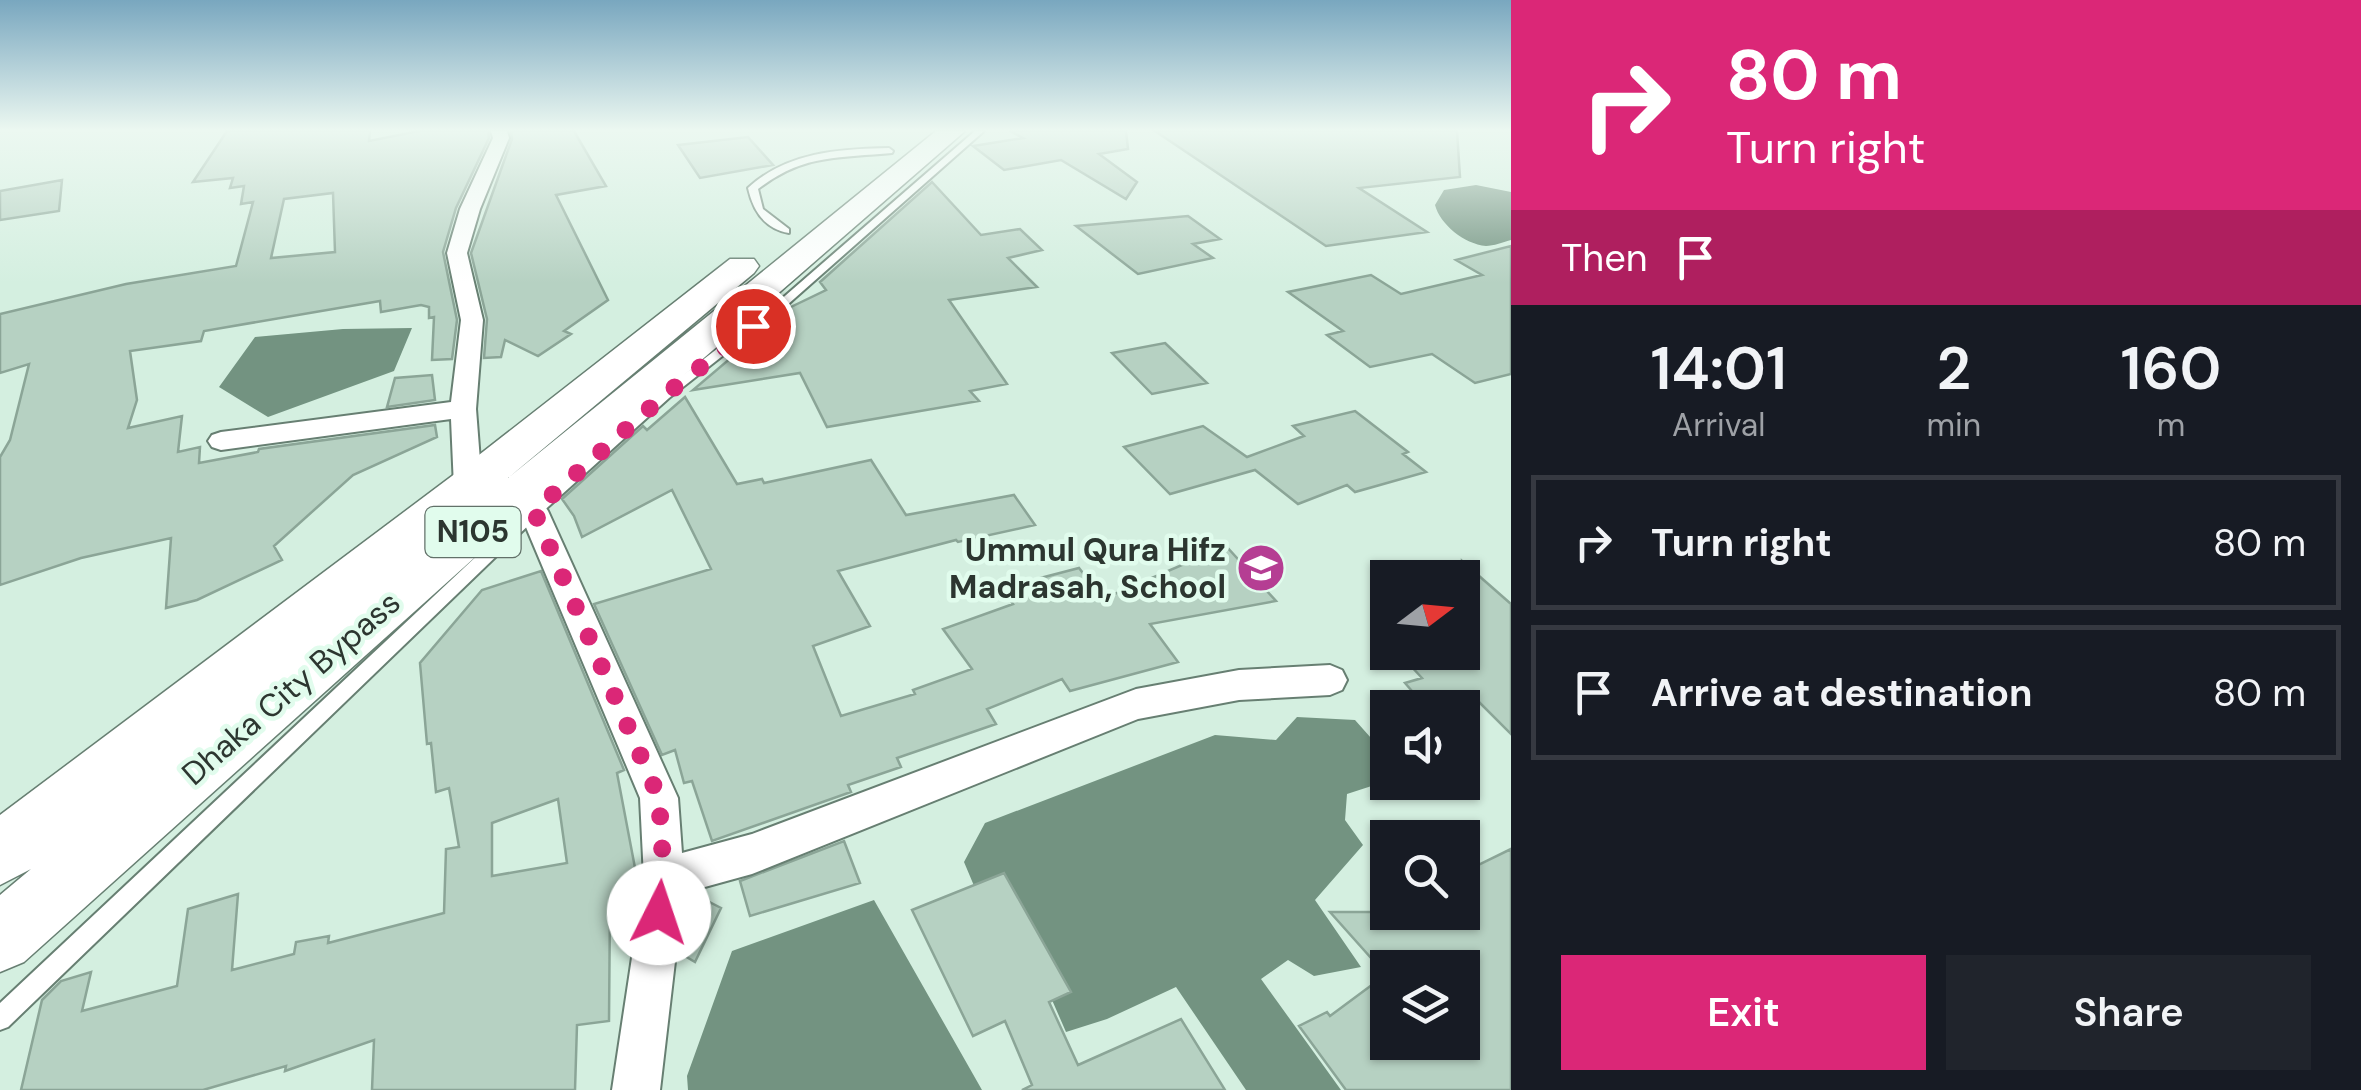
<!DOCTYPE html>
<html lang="en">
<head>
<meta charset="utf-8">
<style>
	:root { --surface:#171b24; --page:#20242c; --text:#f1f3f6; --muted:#9ea1a6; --line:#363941; --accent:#db2777 }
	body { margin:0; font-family:"DM Sans",sans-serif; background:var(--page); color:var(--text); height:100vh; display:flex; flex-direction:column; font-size:38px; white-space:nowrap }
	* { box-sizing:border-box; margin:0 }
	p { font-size:32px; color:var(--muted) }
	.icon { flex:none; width:55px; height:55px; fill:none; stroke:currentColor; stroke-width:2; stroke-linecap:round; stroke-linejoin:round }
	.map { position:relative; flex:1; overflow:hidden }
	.sheet { display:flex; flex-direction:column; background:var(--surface); width:850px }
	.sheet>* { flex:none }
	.hud { background:#db2777; color:#fff; overflow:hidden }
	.needle { width:65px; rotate:74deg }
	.buttons { position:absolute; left:1370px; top:560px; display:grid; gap:20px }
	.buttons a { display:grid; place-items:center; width:110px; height:110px; border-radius:0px; background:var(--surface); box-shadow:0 2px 8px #0004; font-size:50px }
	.pin { position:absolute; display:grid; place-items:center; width:85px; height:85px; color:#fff; margin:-42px; border:5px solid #fff; border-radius:50%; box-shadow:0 2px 10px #0007 }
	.me { position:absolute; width:110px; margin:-55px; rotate:4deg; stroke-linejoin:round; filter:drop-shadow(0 0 8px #0008) }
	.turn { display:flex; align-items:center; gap:35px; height:210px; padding:0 50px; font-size:45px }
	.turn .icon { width:130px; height:130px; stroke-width:2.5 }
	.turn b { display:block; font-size:70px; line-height:85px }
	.then { display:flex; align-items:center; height:95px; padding:0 50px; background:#0003; gap:20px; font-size:38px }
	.eta { display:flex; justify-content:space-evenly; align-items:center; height:170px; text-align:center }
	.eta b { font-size:60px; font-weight:600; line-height:70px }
	.action { display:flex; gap:20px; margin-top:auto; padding:20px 50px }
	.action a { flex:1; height:115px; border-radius:0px; background:var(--accent); color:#fff; font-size:40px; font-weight:600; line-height:115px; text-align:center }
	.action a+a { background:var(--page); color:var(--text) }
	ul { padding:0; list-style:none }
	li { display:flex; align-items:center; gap:30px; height:135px; margin:0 20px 15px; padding:0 30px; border:5px solid var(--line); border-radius:0px }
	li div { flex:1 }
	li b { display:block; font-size:38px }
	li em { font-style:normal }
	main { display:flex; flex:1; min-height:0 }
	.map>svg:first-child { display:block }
	.water { fill:#739381 }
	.building { fill:#b6d1c2; stroke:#8ba597; stroke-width:2.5; fill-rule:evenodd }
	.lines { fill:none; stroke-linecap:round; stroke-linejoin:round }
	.service-casing { stroke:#677f72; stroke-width:4 }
	.minor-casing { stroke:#677f72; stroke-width:4 }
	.trunk-casing { stroke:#677f72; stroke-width:3 }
	.service { fill:#fff; fill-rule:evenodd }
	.minor { fill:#fff; fill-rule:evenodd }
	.trunk { fill:#fff; fill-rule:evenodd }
	.route { stroke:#db2777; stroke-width:18; stroke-dasharray:0 32.4 }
	.labels { text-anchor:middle; stroke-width:9; stroke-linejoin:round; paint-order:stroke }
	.shield { fill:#e1fced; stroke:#627169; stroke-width:2.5 }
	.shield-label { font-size:30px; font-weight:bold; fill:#2c3630 }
	.poi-label { font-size:32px; font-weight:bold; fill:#2c3630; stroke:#e1fced; text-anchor:end }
	.street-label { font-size:32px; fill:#2c3630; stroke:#e1fced }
</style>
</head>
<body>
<main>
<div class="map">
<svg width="1511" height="1090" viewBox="0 0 1511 1090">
	<rect width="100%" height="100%" fill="#d4efe0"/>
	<path class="water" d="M1476,185L1511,192V240C1504,242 1493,246 1486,246C1464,244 1440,224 1435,205L1444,190Z
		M412,328L394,371L268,417L219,387L255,337L343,329Z
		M1297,717L1355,720L1387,756V781L1347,794L1345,820L1363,845L1315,900L1361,967L1314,976L1288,960L1261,979L1341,1090H1246L1176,987L1107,1019L1066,1032L1035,961L996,938L964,862L985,823L1215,735L1276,740Z
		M874,900L982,1090H688L687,1076L732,951Z"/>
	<path class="building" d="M227,131H370L369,141L419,131H488L489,138L456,208L443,252L457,320L452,359L432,360L434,317L429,318V307L421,305L381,312L380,301L204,331L201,341L130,351L137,400L128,428L182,416L178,452L200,447L199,463L258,452L259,449L435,425L437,437L353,475L274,546L282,560L197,600L166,608L171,538L81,558L0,585V457L10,440L29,364L0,373V314L126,284L236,266L253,202L241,204L244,186L230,188L233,178L193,182ZM333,193L335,252L271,258L284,199Z
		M511,131H574L606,186L556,195L608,300L564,331L571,334L538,356L505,340L501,357L484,358L487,319L471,253L512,139Z
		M1010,131H1126L1128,149L1099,154L1137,182L1126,199L1061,160L1004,170L973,146L1023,138Z
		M1155,131H1457L1460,177L1359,188L1427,232L1326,246Z
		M748,137L773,165L700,178L678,145Z
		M62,180L59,211L0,220V191Z
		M932,182L981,235L1020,229L1042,250L1008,258L1037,287L949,300L1007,384L970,391L979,401L827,427L800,373L693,390L791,307L826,290L820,282Z
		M1188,216L1220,239L1193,244L1213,258L1138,274L1076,226Z
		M1511,246V374L1475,383L1432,354L1370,367L1327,335L1343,331L1288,292L1371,275L1401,294L1482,275L1456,260Z
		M1165,343L1207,383L1152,394L1112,353Z
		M432,375L435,400L387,407L395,378Z
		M685,397L737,484L762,479L764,483L871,460L906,515L1014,495L1035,525L958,542L956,540L838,571L870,626L813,646L841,716L915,694L913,690L972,669L943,629L1013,604L1002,588L1079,568L1103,599L1226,546L1276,601L1150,624L1178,662L1070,691L1062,679L987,709L996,724L897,758L901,767L848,785L851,792L712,841L692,781L684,783L675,750L662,755L594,604L711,569L672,490L582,537L574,516L562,499L643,426L647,430Z
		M1355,411L1408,452L1403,454L1426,472L1355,492L1347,485L1298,504L1255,470L1170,494L1124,447L1203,426L1247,457L1304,436L1293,426Z
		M1462,561L1511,604V734L1471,694L1425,706L1405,683L1422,678L1398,652H1462Z
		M541,571L624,770L617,773L639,889L638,894L610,902L609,1021L577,1025L575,1090H372L374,1040L285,1071L286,1066L203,1090H21L42,1000L61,981L91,972L82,1011L177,986L188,909L238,894L232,970L294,954L296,942L329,936L328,943L444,913L446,849L459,847L449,788L436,792L431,743L427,744L420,663L482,590ZM558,799L567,863L492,876V823Z
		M844,841L860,883L750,916L740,881Z
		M1511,849V1090H1346L1299,1026L1327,1012L1330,1016L1388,973V1042H1462V968H1380L1330,912H1462V873Z
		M1004,873L1071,992L1049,1002L1078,1065L1181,1019L1225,1090H1022L1032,1085L1005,1021L973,1036L912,910Z
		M694,894L721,908L695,962L680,953L685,906Z"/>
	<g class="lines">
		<g class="service-casing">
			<path id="service" d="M975,131H984L786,306L669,398L539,515L8,1027L0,1030V1003L529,507L661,392L778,302Z
				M889,148L893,151L892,153C839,158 803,154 758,189L763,209L789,229V233C764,229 753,210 748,188C787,152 839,149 889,148Z"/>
		</g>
		<g class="minor-casing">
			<path id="minor" d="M491,131H507L509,138L480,209L467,253L483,320L476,409L482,487L478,494H458L454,487L451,419L221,450L212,447L208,441L212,435L221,432L451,402L461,320L447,253L460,209L493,138Z
				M522,483L532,486L548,511L678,798L682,853L752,834L1136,689L1239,670L1330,665L1342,670L1347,680L1342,690L1330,695L1239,700L1138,719L752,874L683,893L660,1090H612L644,878L640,798L520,513L508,493L512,486Z"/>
		</g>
		<g class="trunk-casing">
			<path id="trunk" d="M936,131H965L492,542L24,962L0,972V895L31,869L0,885V815L452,476L730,259H754L759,266L754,273L508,478Z"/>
		</g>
		<use href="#service" class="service"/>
		<use href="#minor" class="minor"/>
		<use href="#trunk" class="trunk"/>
	</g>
	<linearGradient id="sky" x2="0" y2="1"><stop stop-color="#79a7bf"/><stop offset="0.46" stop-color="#ecf8f1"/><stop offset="1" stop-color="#ecf8f1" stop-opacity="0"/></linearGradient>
	<rect width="1511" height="283" fill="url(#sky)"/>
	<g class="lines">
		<path class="route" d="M659,913L664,878L659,798L534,511L665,395L753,326"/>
	</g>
	<defs>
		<g id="school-disc" transform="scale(2.5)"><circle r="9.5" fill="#b53e93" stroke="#e1fced"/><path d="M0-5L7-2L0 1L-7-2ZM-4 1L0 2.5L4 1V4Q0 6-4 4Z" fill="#fff"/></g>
	</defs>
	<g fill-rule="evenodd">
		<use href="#school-disc" x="1261" y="568"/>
	</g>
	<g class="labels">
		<rect class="shield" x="425.5" y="507" width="95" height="50" rx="8"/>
		<g class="shield-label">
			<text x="473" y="542">N105</text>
		</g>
		<g class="poi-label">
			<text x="1226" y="561">Ummul Qura Hifz<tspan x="1226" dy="37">Madrasah, School</tspan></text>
		</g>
		<g class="street-label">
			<text transform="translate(291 688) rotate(-41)" y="11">Dhaka City Bypass</text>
		</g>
	</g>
</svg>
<div class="buttons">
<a><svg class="needle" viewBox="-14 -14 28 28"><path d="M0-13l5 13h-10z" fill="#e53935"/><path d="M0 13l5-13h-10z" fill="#9ea1a6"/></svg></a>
<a><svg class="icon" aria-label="sound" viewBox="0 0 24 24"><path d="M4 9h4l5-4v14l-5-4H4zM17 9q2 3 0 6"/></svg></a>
<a><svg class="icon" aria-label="search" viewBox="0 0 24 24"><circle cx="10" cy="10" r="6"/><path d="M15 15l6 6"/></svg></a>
<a><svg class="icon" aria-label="layers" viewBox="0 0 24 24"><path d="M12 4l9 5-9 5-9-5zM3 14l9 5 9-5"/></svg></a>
</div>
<div class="pin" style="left:753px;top:326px;background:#d93025"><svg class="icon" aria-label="arrive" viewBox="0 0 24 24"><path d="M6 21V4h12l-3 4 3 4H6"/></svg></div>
<svg class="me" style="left:659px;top:913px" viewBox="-20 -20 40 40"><circle r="19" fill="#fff"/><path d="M0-13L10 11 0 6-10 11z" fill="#db2777"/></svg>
</div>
<section class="sheet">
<div class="hud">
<div class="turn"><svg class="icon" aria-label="right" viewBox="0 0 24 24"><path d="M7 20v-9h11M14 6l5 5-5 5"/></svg><div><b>80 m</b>Turn right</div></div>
<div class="then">Then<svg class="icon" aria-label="arrive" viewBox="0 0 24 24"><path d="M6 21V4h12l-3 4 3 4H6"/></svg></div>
</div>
<div class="eta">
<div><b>14:01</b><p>Arrival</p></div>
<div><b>2</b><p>min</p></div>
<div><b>160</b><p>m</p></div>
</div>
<ul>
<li><svg class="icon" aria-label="right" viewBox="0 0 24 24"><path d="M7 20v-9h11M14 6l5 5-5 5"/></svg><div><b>Turn right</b></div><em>80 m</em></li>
<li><svg class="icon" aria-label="arrive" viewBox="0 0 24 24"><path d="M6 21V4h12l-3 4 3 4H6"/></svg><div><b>Arrive at destination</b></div><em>80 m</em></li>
</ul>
<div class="action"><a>Exit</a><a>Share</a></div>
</section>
</main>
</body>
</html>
